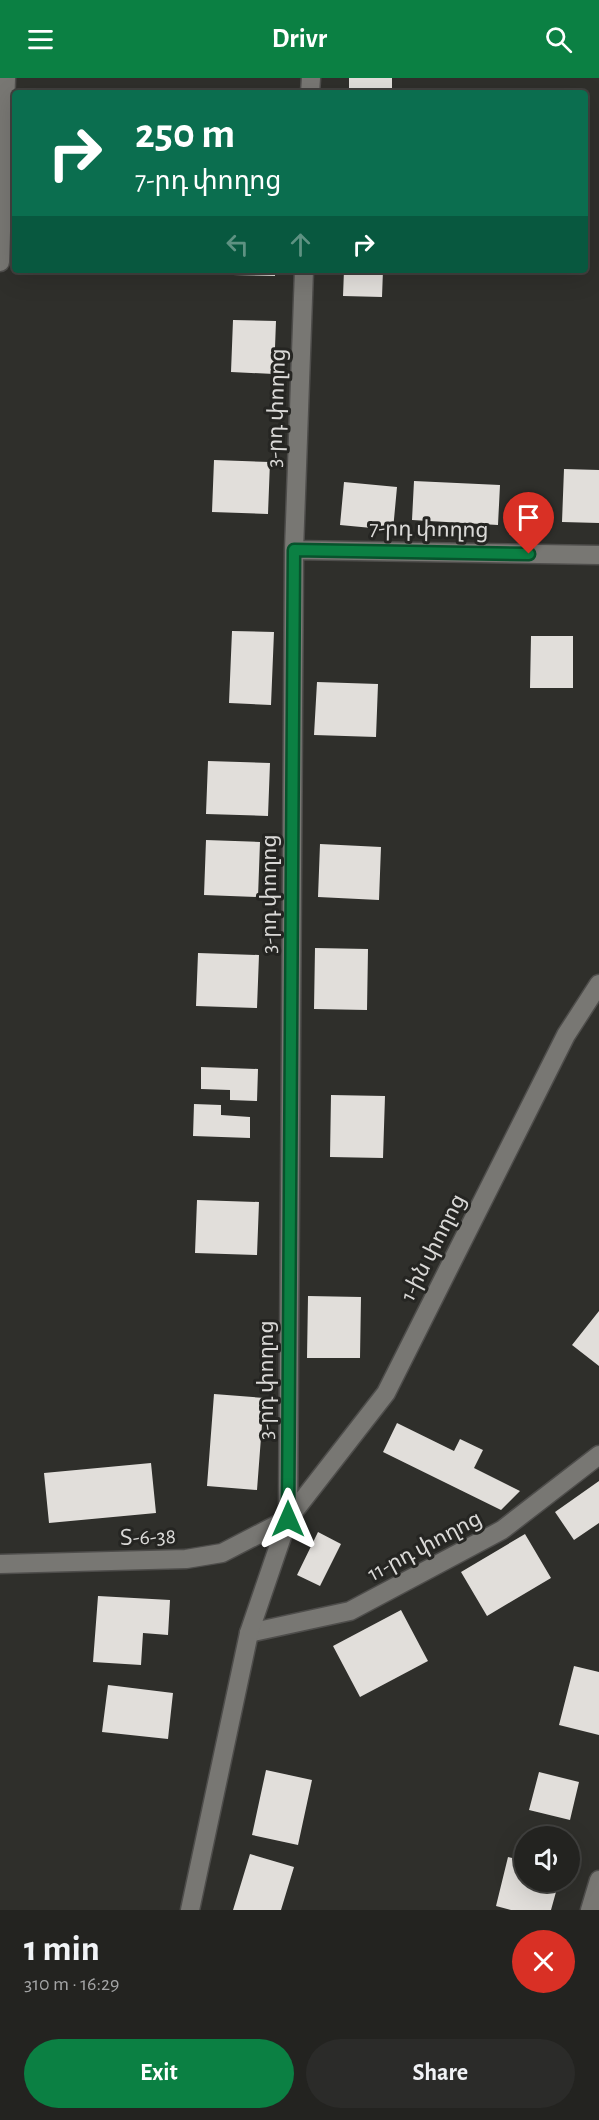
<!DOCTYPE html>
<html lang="en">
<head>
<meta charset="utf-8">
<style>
	:root { --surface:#232320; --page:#2b2b29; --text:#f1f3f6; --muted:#a3a4a5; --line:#40403e; --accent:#0b8043 }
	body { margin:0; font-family:"Alegreya Sans","Noto Sans Armenian",sans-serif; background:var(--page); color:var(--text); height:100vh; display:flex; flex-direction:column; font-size:22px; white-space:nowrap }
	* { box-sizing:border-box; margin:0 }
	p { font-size:20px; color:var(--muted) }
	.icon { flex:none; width:33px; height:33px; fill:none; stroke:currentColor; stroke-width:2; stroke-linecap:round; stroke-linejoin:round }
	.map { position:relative; height:1832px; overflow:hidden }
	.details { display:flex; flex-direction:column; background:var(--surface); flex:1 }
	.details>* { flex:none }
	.top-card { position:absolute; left:12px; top:12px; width:576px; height:183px; border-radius:6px; box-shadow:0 6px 24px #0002,0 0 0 2px var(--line); background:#0b6e4f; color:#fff; overflow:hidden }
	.fabs { position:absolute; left:514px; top:1748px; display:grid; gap:12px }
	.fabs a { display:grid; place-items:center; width:66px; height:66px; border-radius:50%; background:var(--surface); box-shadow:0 6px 24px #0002,0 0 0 2px var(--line); font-size:30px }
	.pin { position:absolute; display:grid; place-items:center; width:51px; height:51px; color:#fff; margin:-62px -26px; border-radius:50% 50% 50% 0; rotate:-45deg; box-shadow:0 0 6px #0007 }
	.pin .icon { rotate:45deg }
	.me { position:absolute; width:66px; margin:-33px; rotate:0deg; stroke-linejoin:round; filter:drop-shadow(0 0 4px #0008) }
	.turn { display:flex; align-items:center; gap:21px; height:126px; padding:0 24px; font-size:27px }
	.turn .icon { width:78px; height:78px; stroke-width:2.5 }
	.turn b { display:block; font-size:42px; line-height:51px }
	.lanes { display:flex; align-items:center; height:57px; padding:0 24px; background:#0003; justify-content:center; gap:30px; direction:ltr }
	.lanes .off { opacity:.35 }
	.round { display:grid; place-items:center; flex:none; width:63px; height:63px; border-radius:32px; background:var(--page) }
	.summary { display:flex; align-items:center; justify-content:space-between; height:102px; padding:0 24px }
	h1 { font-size:36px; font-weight:700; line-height:45px }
	.button { display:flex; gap:12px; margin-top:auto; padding:12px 24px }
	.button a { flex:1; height:69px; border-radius:36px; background:var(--accent); color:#fff; font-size:24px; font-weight:700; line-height:69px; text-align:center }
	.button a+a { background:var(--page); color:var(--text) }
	header { display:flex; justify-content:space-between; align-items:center; height:78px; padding:0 24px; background:var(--accent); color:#fff; font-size:27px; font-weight:700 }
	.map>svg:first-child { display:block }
	.building { fill:#e1deda }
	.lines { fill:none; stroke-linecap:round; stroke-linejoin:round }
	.street-casing { stroke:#4e4d4b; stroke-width:21 }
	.secondary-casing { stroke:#4e4d4b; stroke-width:21 }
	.street { stroke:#787773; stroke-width:18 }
	.secondary { stroke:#787773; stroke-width:18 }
	.route-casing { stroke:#07532c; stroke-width:15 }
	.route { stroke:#0b8043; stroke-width:10 }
	.labels { text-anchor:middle; stroke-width:6; stroke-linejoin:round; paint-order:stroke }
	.street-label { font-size:22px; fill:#dad9d7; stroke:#252522 }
</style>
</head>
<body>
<header><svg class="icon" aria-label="menu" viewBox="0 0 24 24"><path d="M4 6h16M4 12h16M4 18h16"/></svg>Drivr<svg class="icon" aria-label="search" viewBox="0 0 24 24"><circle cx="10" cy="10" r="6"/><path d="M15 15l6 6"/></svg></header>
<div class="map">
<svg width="599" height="1832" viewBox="0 0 599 1832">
	<rect width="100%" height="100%" fill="#2f2f2b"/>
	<path class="building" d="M349,0H392V15H349Z
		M233,192H275V198L233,197Z
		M344,192H383L382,219L343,218Z
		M233,242L276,243L274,296L231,294Z
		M214,382L270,384L268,436L212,434Z
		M564,391L599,392V445L562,444Z
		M414,403L500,407L498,447L412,442Z
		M344,404L397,409L393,452L340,447Z
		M232,553L274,554L271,627L229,625Z
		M531,558H573V610H530Z
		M317,604L378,606L376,659L314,657Z
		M208,683L270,685L268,738L206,736Z
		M206,762L260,764L258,819L204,817Z
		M320,766L381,769L379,822L318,819Z
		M315,870L368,871L367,932L314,931Z
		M198,875L259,877L257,930L196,928Z
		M201,989L258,991L257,1023L230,1022V1012L201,1011Z
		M331,1017L385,1018L383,1080L330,1079Z
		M194,1026L221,1027V1037L250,1039V1060L193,1058Z
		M197,1122L259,1124L257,1177L195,1175Z
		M308,1218L361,1219L360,1280H307Z
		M599,1233V1288L572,1267Z
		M214,1316L264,1320L257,1412L207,1408Z
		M397,1345L454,1373L460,1361L483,1372L474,1390L520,1413L501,1432L383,1374Z
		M151,1385L156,1435L49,1445L44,1395Z
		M599,1403V1445L574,1462L555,1434Z
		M318,1454L341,1466L320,1508L297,1497Z
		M525,1456L551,1500L487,1538L461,1494Z
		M98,1518L170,1522L168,1557L143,1555L141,1587L93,1584Z
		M401,1532L428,1583L360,1619L333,1568Z
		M574,1588L599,1594V1657L559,1647Z
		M108,1607L173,1615L168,1661L102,1654Z
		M266,1692L312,1702L298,1767L252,1757Z
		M539,1694L579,1704L570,1742L529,1732Z
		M250,1776L294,1789L281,1832H233Z
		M508,1779L525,1783V1803H559L551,1832H511L496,1828Z"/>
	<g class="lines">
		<g class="street-casing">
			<path id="street" d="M310,15L311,0
				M0,184L6,0
				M294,472L599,477
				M288,1441L294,472L304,192
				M249,1555L350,1533L502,1452L599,1377
				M590,1832L599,1802"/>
		</g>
		<g class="secondary-casing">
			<path id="secondary" d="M0,1486L186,1481L222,1475L288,1441
				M190,1832L249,1555L288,1441L386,1315L566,957L599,906"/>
		</g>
		<use href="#street" class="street"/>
		<use href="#secondary" class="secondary"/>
	</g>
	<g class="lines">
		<g class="route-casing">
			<path id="route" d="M288,1441L294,472L529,476"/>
		</g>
		<use href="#route" class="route"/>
	</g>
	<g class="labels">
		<g class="street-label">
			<text transform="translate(275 330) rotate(-88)" y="8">3-րդ փողոց</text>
			<text transform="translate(429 450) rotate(1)" y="8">7-րդ փողոց</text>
			<text transform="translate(268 816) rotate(-90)" y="8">3-րդ փողոց</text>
			<text transform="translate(432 1169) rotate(-63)" y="8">1-ին փողոց</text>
			<text transform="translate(265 1302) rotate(-90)" y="8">3-րդ փողոց</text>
			<text transform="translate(148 1458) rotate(-2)" y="8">Տ-6-38</text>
			<text transform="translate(424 1467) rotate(-28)" y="8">11-րդ փողոց</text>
		</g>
	</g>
</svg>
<div class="fabs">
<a><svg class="icon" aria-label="sound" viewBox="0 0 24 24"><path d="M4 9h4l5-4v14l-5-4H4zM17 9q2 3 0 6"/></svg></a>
</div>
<div class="pin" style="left:529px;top:476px;background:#d93025"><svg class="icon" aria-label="arrive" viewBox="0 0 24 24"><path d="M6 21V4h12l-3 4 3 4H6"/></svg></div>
<svg class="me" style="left:288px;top:1441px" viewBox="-20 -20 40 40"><path d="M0-17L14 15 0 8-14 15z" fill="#0b8043" stroke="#fff" stroke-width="4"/></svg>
<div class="top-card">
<div class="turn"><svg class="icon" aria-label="right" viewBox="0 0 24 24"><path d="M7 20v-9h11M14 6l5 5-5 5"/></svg><div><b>250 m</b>7-րդ փողոց</div></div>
<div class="lanes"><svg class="icon off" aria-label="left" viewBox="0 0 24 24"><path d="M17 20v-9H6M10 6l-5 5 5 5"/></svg><svg class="icon off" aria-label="ahead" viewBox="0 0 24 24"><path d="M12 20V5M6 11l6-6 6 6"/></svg><svg class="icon" aria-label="right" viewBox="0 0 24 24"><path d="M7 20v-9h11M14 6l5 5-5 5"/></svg></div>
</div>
</div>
<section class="details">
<div class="summary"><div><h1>1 min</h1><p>310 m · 16:29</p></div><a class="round" style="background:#d93025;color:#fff"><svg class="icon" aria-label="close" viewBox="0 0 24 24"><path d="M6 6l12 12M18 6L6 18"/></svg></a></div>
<div class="button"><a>Exit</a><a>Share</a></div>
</section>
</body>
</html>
